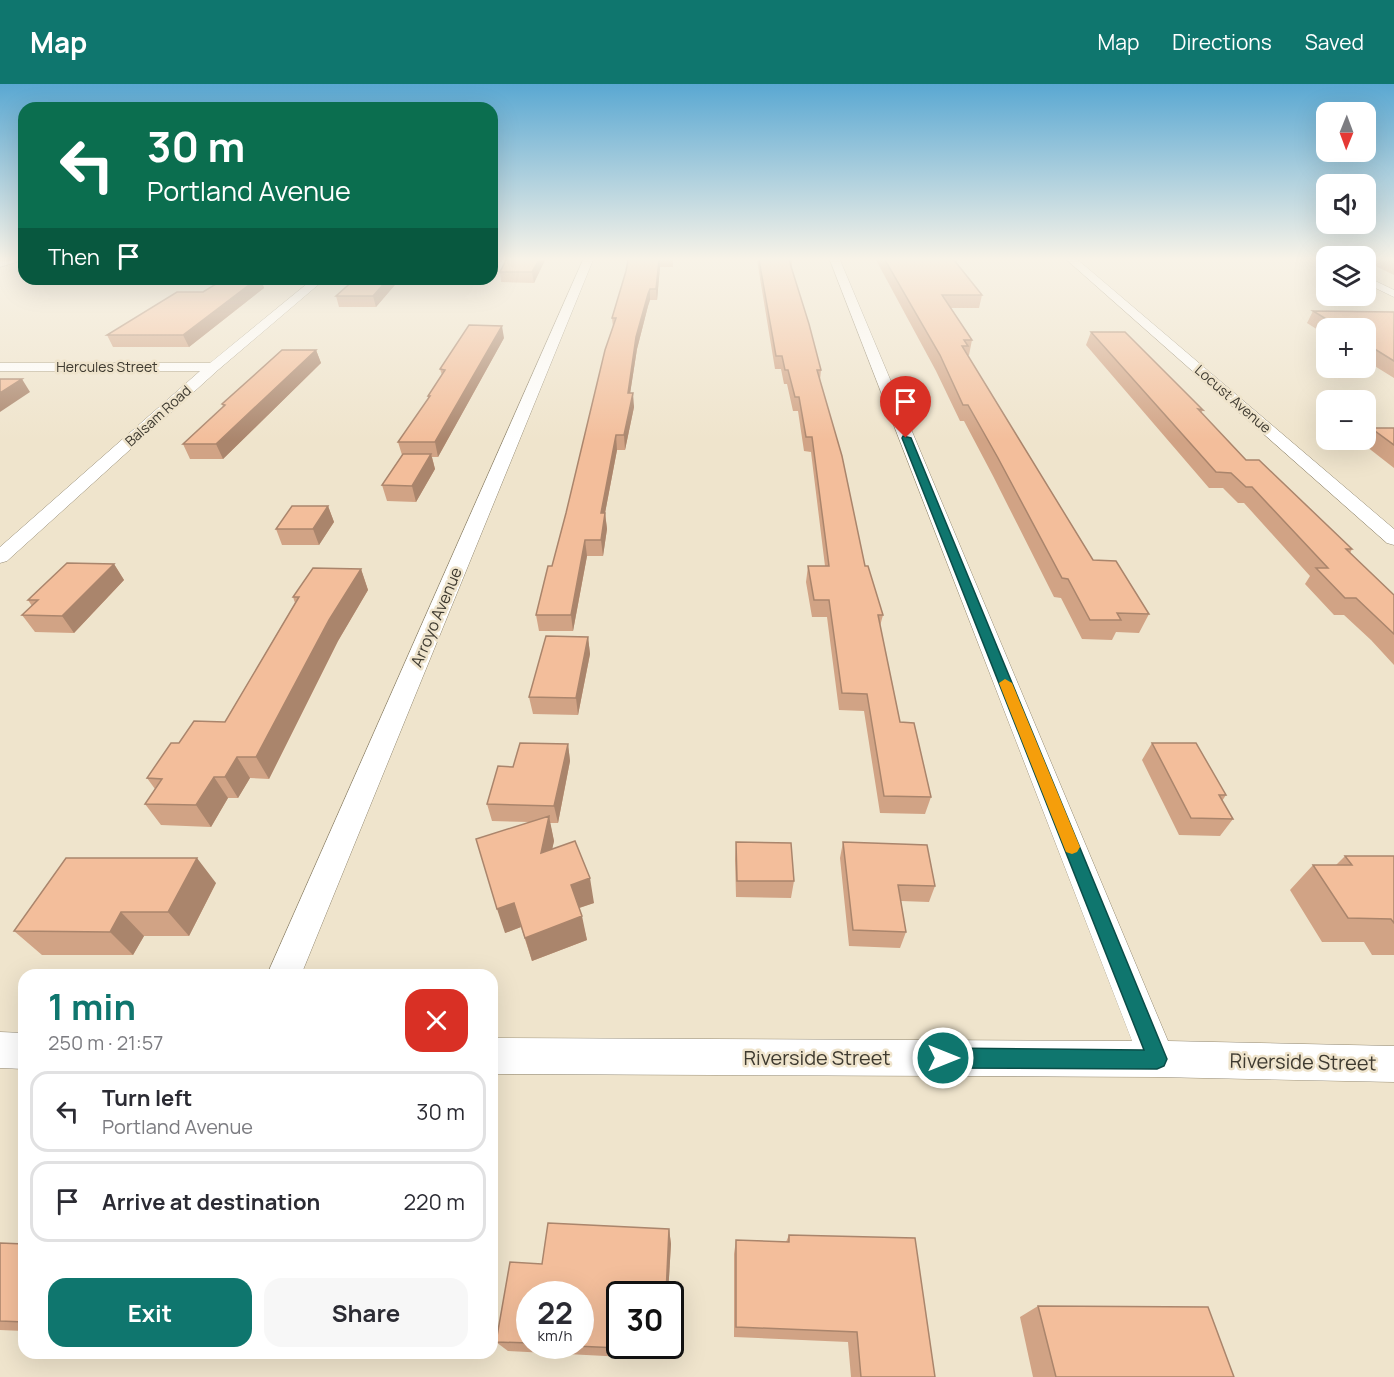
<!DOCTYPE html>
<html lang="en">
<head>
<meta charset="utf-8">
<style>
	:root { --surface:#fff; --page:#f7f7f7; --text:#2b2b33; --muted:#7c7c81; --line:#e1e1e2; --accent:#0f766e }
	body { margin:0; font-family:Manrope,sans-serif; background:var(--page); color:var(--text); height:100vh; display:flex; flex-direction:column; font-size:22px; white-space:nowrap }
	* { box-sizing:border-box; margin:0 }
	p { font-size:20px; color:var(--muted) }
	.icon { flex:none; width:33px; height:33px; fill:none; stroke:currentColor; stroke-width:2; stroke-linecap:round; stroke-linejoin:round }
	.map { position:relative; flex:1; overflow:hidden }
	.details { position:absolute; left:18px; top:885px; width:480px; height:390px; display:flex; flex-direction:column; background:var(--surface); border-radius:18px; box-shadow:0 6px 24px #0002 }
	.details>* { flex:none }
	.top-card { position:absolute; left:18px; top:18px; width:480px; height:183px; border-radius:18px; box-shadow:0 6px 24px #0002; background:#0b6e4f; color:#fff; overflow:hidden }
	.needle { width:39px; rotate:181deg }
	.fabs { position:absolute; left:1316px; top:18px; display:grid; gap:12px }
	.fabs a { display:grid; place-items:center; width:60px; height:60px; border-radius:12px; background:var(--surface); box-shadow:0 6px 24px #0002; font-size:30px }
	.speed { position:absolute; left:516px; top:1197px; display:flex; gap:12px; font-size:30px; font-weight:700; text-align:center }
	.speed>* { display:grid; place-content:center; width:78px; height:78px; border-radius:50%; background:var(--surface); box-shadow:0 6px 24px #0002; line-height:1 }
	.speed small { font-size:15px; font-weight:400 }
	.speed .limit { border:3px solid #111; border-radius:9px; background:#fff; color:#111 }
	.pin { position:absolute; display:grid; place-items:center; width:51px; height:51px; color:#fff; margin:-62px -26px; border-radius:50% 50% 50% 0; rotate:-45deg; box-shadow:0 0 6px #0007 }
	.pin .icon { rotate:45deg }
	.me { position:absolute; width:66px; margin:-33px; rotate:90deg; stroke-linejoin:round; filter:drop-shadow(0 0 4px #0008) }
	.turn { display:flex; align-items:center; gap:21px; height:126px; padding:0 30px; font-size:27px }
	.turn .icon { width:78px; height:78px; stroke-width:2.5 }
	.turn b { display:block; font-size:42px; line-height:51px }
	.then { display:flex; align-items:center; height:57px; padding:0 30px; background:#0003; gap:12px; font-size:22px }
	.round { display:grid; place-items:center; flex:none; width:63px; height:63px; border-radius:18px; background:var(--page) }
	.headline { display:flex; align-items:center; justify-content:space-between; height:102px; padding:0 30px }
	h1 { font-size:36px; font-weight:700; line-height:45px; color:var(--accent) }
	.primary-button { display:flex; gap:12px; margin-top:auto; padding:12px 30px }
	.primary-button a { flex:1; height:69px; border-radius:18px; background:var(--accent); color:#fff; font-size:24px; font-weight:700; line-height:69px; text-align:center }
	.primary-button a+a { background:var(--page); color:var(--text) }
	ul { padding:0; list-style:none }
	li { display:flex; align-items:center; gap:18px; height:81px; margin:0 12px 9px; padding:0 18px; border:3px solid var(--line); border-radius:18px }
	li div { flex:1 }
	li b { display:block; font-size:22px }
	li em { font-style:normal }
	header { display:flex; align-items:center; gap:36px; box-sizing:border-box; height:84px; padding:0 30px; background:var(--accent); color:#fff }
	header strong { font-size:28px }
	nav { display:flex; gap:33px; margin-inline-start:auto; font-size:21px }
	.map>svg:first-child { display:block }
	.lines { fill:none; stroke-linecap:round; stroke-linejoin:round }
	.street-casing { stroke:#928871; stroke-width:1 }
	.street { fill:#fff; fill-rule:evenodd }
	.wall { fill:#d1a385; fill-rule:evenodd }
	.shaded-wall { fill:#aa856c }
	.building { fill:#f3be9b; stroke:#aa856c; stroke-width:1.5 }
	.route { fill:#0f766e; stroke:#0a4d48; stroke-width:1.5 }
	.slow { fill:#f59e0b }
	.labels { text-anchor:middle; stroke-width:5; stroke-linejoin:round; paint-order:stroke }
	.far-street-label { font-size:14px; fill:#3e3a30; stroke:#efe4cc }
	.street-label { font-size:16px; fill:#3e3a30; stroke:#efe4cc }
	.near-street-label { font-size:20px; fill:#3e3a30; stroke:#efe4cc }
</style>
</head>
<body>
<header>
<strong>Map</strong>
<nav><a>Map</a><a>Directions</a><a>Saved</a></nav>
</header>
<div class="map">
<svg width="1394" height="1293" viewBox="0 0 1394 1293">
	<rect width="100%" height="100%" fill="#efe4cc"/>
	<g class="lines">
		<g class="street-casing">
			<path id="street" d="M18,176L17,178L0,183V177Z
				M583,176H593L301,891H267Z
				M830,176H840L1168,957L1394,962V998L1157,993L492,990V954L1132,957Z
				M1067,176H1078L1394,445V461L1387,459Z
				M1365,192L1394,206V213L1365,199Z
				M313,195H325L218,286L7,477L0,479V463L200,287H0V279H210Z
				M0,948L24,949V985L0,984Z"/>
		</g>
		<use href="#street" class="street"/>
	</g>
	<path class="wall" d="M506,176H545L534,199L501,198L500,188Z
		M628,176H673V183H660L657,216H650L648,222L637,265L630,309L634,323L625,366H617L605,429L607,445L603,472H587L573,547H539L536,531L552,482L566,429L613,243L612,234L626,187Z
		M757,176H792V186L821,286L820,296L865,482L883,531L880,542L900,638L931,713L925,730L880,729L864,627L839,626L827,533H812L806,498L808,482H825L811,368L804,367L798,327H793L787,300H784L781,285H775Z
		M876,176H957V179L982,211L979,224H951L972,256L969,271H967L1093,476L1149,530L1139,549L1116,548L1112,556L1082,555L1061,514L1054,513L993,392L964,337H960L936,287Z
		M1365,176H1394V191L1365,177Z
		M224,195H261L264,204L189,263H113L107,251L203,208Z
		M400,195L376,223H339L336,212Z
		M1313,227L1394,228V294L1365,276V244H1326V251L1307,239Z
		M1091,248L1203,326L1201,329L1246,376L1352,465L1350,469L1394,511V581L1371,556L1344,531H1334L1305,500L1310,492L1244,419H1238L1223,404H1209L1086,261Z
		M504,254L438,373H432L435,385L416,418L387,417L382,401L402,371L398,358L428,315V312L442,291L440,285Z
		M316,266L321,279L223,375H190L183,360L223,323L222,320Z
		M1371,344H1394V384L1362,359L1363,356H1365V353Z
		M328,422L334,438L319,461H282L276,445Z
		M114,480L124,496L74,549L35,548L22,531L32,522L28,516Z
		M361,485L368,506L338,557L269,695L250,694L238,714H228L211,743L161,741L145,720L155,705L147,694L179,659L225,638L295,519L293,513Z
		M588,553L590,570L578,631L533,630L529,613Z
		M1152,659L1226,711L1222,717L1233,735L1220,752L1179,751L1142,676Z
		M568,660L570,677L558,739H550L554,757L552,765L594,819L579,824L587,856L532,877L521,843L505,849L530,738L492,737L487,720L513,683Z
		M736,758L794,797L791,814L736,813L735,775Z
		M843,758L935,802L929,818L901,817L906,848L900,864L849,862L840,774Z
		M1345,772H1394V871H1372L1364,858H1322L1290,806L1313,781H1336Z
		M216,799L189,852H144L133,871H42L14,847Z
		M548,1139L669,1145L671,1160L668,1210H620V1262H665L664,1275L508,1267L496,1258L510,1178L542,1180ZM530,1210H580V1262H530Z
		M789,1151L935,1293H851L848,1258L734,1253V1170L736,1156L786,1158Z
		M0,1159L24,1160V1247L0,1246Z
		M1038,1222L1234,1293H1033L1020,1233Z"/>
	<path class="shaded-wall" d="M539,176H545L534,199L532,188Z
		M659,176L660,183L657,216L656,205Z
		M257,195H261L264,204L189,263L183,251Z
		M388,195H400L376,223L373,212Z
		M650,205V216L648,222L637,265L628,323V309L636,253L648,210Z
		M502,242L504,254L438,373L435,358Z
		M316,266L321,279L223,375L216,360Z
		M22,295L30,308L0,328V309Z
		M633,309L634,323L625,366L624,351Z
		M616,351L617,366L602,445L601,429Z
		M431,370L435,385L416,418L412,402Z
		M328,422L334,438L319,461L313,445Z
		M605,429L607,445L603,472L601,456Z
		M585,456L587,472L573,547L571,531Z
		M114,480L124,496L74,549L62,532Z
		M361,485L368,506L338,557L269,695L256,673L329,536Z
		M588,553L590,570L578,631L576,614Z
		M568,660L570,677L558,739L554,722Z
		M237,673L250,694L238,714L225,693Z
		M214,693L228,714L211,743L196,721Z
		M549,732L554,757L546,793L541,769Z
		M197,774L216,799L189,852L168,828Z
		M590,794L594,819L576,825L571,801Z
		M514,819L521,843L505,849L497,825Z
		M121,828L144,852L133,871L110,848Z
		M582,832L587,856L532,877L525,854Z
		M669,1145L671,1160L668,1210H666Z
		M663,1262H665L664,1275L662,1266Z"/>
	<path class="building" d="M506,176H539L532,188H500Z
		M628,176H659L656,205H650L648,210L636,253L628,309H633L624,351H616L601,429H605L601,456H585L571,531H536L548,482H552L566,429L605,266L616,234H612L626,187Z
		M759,176H792H789L809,240L821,286H817L842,372L865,482H868L883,531H878L900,638L914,639L931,713L884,712L867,610L842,609L829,516H814L808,482H829L812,353H806L799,313H795L788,286H785L782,272H776Z
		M885,176H954L982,211H942L972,256H964L968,262H962L1093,476L1116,477L1149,530L1117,529L1121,536H1090L1068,495L1062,494L998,374L968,321H963L940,271Z
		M224,195H257L183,251H107L177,208H203Z
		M355,195H388L373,212H336Z
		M1313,227L1394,228V277L1365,259V244H1341Z
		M469,241L502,242L435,358H398L430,312H428L445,286L440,285Z
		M1091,248H1125L1203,326L1198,325L1246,376H1259L1352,465H1346L1394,511V550L1356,514H1345L1316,484H1328L1252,403H1246L1231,389L1216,388Z
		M282,266H316L216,360H183L225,321L222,320Z
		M0,295H22L0,309Z
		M1371,344H1394V361Z
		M403,370H431L412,402L382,401Z
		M292,422H328L313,445H276Z
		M67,479L114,480L62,532L22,531L38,516H28Z
		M313,484L361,485L329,536L256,673H237L225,693H214L196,721L145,720L162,695L147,694L171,659H179L194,637L225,638L299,513H293Z
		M546,552L588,553L576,614L529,613Z
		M520,659L568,660L554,722L487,720L498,682L513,683Z
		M1152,659H1196L1226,711H1219L1233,735L1191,734Z
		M549,732L541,769L575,757L590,794L571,801L582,832L525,854L514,819L497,825L476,755Z
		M736,758L791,759L794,797H737Z
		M843,758L927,761L935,802L898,801L906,848L853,846Z
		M1345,772H1394V839L1391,835L1348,834L1313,781H1352Z
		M66,774H197L168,828H121L110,848L14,847Z
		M548,1139L669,1145L666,1210H620V1262H663L662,1266L575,1262H580V1210H530V1259L496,1258L510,1178L542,1180Z
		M789,1151L915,1154L935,1293H861L857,1248L736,1243V1156L789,1158Z
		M0,1159L24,1160V1238L0,1237Z
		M1038,1222L1208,1223L1234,1293H1056Z"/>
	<linearGradient id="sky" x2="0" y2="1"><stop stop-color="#5aa8d2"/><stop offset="0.49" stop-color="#f8f3e8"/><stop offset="1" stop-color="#f8f3e8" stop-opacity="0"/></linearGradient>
	<rect width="1394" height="357" fill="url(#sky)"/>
	<path class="route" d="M903,352L911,354L1167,975L1164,982L1157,985L943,984L937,981L934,974L937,967L943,964L1144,966L902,354Z"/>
	<path class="slow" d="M1005,595L1012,599L1080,763L1077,768L1072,770L1066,768L1064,763L999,599Z"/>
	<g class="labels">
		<g class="far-street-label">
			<text x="107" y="288">Hercules Street</text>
			<text transform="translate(1233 315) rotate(41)" y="5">Locust Avenue</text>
			<text transform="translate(158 332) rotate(-42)" y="5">Balsam Road</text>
		</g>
		<g class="street-label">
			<text transform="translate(436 533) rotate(-67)" y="6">Arroyo Avenue</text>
		</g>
		<g class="near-street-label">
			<text x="817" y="981">Riverside Street</text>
			<text transform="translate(1303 978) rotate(1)" y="7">Riverside Street</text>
		</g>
	</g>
</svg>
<div class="fabs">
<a><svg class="needle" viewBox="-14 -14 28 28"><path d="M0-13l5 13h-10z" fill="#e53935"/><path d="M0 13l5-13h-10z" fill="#7c7c81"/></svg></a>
<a><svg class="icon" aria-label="sound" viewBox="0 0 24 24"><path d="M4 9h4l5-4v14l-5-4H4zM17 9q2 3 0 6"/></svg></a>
<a><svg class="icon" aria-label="layers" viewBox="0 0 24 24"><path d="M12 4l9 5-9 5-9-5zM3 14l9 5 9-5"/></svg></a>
<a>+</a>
<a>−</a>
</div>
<div class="speed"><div>22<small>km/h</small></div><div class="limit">30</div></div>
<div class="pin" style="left:906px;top:354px;background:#d93025"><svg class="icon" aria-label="arrive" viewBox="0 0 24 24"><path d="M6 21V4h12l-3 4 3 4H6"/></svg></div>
<svg class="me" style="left:943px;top:974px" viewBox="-20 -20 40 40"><circle r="17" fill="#0f766e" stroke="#fff" stroke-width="3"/><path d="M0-11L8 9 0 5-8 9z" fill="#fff"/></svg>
<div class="top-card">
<div class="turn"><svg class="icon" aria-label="left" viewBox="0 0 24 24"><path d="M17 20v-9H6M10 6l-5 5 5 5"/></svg><div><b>30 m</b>Portland Avenue</div></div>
<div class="then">Then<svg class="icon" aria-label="arrive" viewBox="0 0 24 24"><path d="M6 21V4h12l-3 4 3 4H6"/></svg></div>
</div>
<section class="details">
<div class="headline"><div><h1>1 min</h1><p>250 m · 21:57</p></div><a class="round" style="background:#d93025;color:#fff"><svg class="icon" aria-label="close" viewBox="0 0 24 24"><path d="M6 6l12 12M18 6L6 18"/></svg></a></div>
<ul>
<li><svg class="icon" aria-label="left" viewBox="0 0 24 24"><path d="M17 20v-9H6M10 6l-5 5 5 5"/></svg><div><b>Turn left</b><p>Portland Avenue</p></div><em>30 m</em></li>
<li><svg class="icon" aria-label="arrive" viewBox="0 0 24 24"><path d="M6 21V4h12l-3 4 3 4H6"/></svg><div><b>Arrive at destination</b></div><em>220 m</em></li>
</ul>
<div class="primary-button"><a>Exit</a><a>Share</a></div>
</section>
</div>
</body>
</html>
